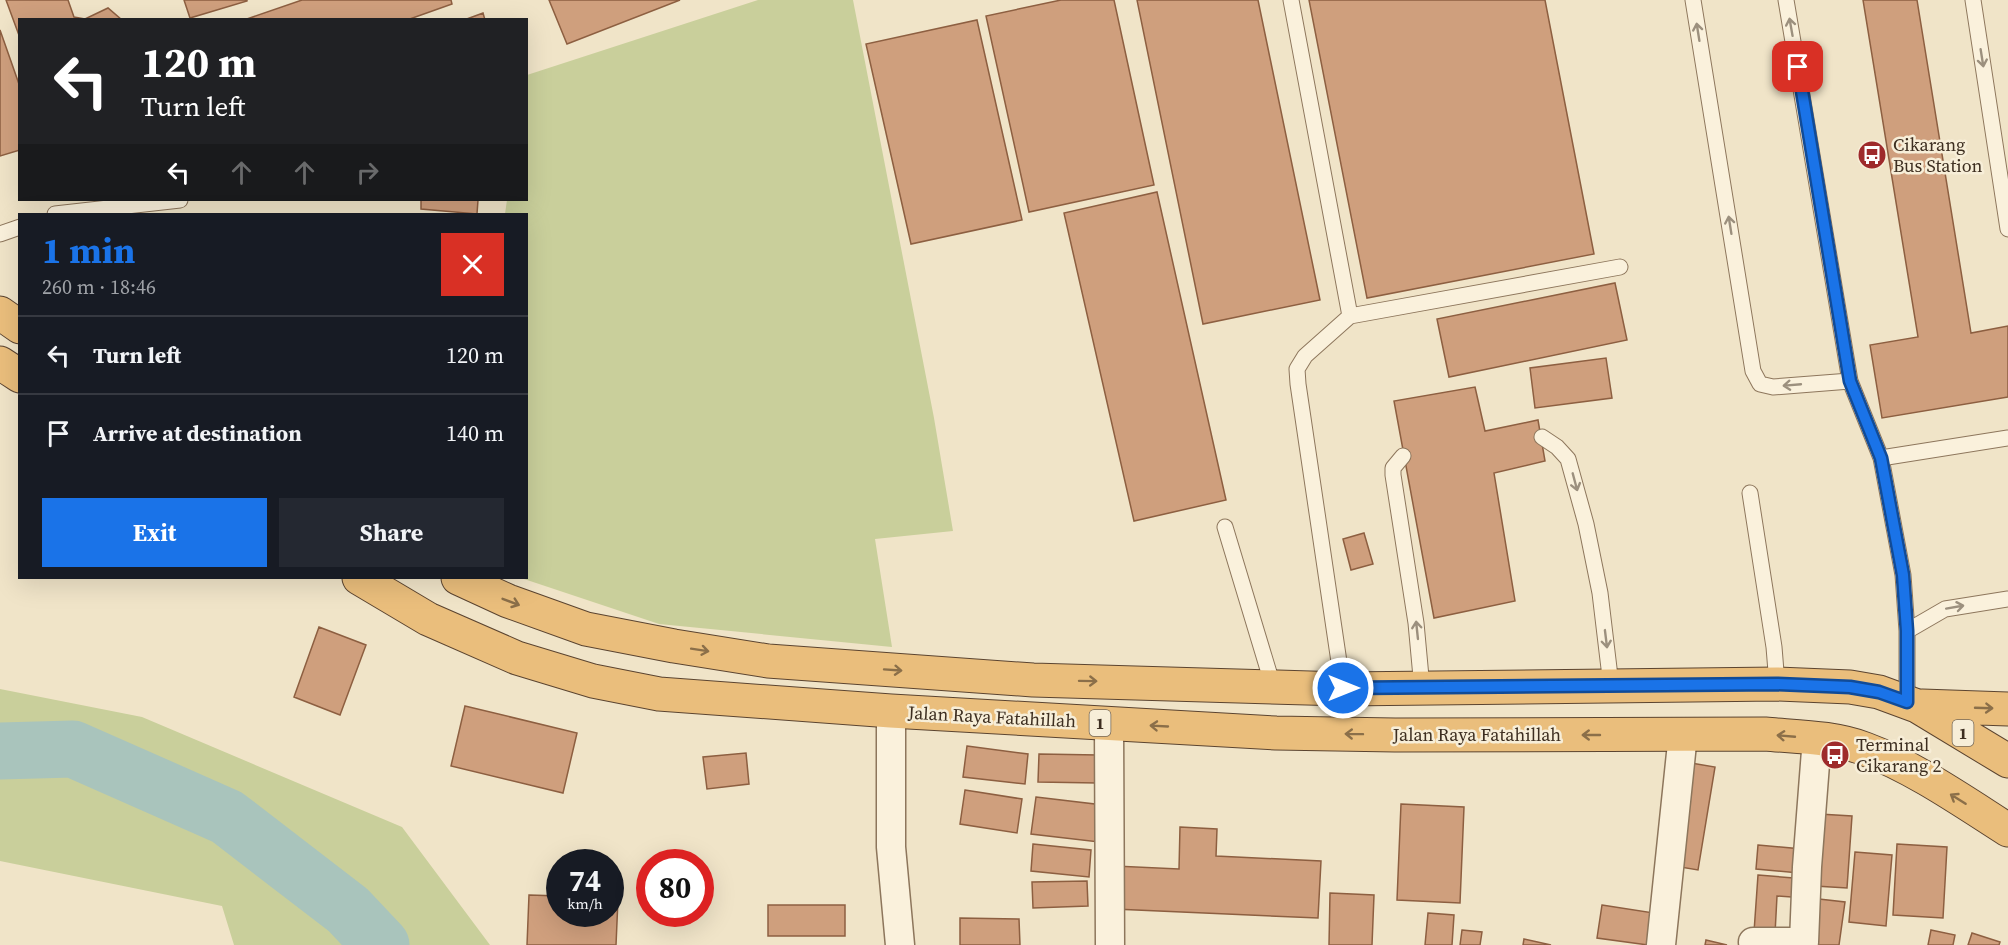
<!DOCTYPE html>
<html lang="en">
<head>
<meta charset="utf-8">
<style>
	:root { --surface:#171b24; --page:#242831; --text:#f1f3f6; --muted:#9ea1a6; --line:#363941; --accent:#1a73e8 }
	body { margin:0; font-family:"Source Serif 4",serif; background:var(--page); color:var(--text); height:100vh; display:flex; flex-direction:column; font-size:22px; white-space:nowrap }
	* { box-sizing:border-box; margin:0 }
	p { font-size:20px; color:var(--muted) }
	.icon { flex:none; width:33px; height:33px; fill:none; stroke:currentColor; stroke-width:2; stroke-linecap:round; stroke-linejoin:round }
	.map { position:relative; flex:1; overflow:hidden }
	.side { position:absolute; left:18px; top:213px; width:510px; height:366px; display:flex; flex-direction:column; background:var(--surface); border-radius:0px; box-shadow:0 6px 24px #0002 }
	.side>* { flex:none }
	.top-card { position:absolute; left:18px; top:18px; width:510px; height:183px; border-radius:0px; box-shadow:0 6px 24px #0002; background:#202124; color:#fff; overflow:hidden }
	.speed { position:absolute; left:546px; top:849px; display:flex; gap:12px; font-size:30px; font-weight:700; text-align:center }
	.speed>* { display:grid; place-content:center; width:78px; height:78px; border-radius:50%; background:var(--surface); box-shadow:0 6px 24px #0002; line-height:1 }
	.speed small { font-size:15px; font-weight:400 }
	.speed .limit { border:9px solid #d22; background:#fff; color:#111 }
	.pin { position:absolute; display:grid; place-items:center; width:51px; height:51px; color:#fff; margin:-26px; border-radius:12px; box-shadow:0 3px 9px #0006 }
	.me { position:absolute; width:66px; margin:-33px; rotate:90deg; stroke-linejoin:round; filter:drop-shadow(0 0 4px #0008) }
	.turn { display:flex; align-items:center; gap:21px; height:126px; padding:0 24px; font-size:27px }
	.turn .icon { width:78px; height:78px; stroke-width:2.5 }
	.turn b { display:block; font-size:42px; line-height:51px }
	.lanes { display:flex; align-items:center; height:57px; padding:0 24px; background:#0003; justify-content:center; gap:30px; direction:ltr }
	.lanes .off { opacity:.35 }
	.round { display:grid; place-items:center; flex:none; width:63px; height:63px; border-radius:0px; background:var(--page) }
	.summary { display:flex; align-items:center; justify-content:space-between; height:102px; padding:0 24px }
	h1 { font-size:36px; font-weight:700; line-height:45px; color:var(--accent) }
	.action { display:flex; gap:12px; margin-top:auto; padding:12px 24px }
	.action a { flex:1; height:69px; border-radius:0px; background:var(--accent); color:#fff; font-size:24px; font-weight:700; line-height:69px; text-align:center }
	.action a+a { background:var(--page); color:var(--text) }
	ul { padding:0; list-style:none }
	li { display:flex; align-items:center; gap:18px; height:78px; padding:0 24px; border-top:2px solid var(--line) }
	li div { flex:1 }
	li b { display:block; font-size:22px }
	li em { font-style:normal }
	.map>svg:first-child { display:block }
	.green { fill:#c9cf9b }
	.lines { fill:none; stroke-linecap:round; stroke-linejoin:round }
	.river { stroke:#a9c4bc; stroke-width:57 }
	.building { fill:#cf9f7d; stroke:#8d5f41; stroke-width:1.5 }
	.service-casing { stroke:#8d765c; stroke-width:17 }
	.minor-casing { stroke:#8d765c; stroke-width:31 }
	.trunk-casing { stroke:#5b4430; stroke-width:35 }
	.service { stroke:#faf1dc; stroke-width:15 }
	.minor { stroke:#faf1dc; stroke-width:28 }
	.trunk { stroke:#eabe7c; stroke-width:33 }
	.oneway { stroke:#9c907e }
	.oneway2 { stroke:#8b6f49 }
	.route-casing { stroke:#114b97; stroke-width:15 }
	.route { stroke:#1a73e8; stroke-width:10 }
	.labels { text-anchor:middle; stroke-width:5; stroke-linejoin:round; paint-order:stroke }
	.shield { fill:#f7eed8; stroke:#756857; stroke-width:1.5 }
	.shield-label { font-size:16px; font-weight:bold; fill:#3d2e20 }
	.poi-label { font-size:18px; fill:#3d2e20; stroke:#f7eed8; text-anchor:start }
	.street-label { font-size:18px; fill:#3d2e20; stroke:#f7eed8 }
</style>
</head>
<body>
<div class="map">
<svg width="2008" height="945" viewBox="0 0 2008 945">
	<rect width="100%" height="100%" fill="#f0e4c8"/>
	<path class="green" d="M758,0H853L934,418L953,531L875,539L892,647L659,624L521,578H526V214H505L507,200H526L527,75Z
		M0,689L142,717L402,827L490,945H234L222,906L0,861Z"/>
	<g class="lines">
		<path class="river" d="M0,751L73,749L227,817L348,910L381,945"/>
	</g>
	<path class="building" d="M6,0H68L74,17L85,19L108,8L122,20H20V38Z
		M184,0H247V1L190,18Z
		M302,0H451L452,4L407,20H244Z
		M549,0H680L567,44Z
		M1061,0H1114L1154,185L1029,212L986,16Z
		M1137,0H1258L1320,300L1203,324Z
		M1309,0H1545L1594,254L1367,298Z
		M1863,0H1917L1971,333L2008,326V397L1882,418L1870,345L1918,337Z
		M483,13L485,20H464Z
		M977,20L1022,220L911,244L866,44Z
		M0,30L20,87V150L0,156Z
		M1157,192L1226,500L1134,521L1064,213Z
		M421,200H478L477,214L421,209Z
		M1615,283L1627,340L1449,377L1437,319Z
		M1606,358L1612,398L1535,408L1530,368Z
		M1475,387L1485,431L1538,420L1545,461L1494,473L1515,601L1434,618L1394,401Z
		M1364,533L1373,564L1351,570L1343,539Z
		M319,627L366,645L340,715L294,697Z
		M465,706L577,733L563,793L451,766Z
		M967,746L1028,754L1025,784L963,777Z
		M746,753L749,784L707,789L703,757Z
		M1039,754L1098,755L1097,783L1038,782Z
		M1691,763L1715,767L1698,870L1674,866Z
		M965,790L1022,799L1017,833L960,824Z
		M1036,797L1103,805L1099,842L1031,834Z
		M1401,804L1464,807L1460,903L1397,900Z
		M1819,814L1852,816L1847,888L1815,886Z
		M1180,827L1217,829L1216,856L1321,861L1318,918L1114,909L1115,866L1179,869Z
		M1033,844L1091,850L1089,877L1031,871Z
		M1897,844L1947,847L1943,918L1893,915Z
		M1758,845L1802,849L1799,873L1756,869Z
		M1855,852L1892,855L1886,926L1849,922Z
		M1758,875L1806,879L1805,898L1777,896L1775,934L1754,932Z
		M1087,881L1088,906L1033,908L1032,882Z
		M1330,893L1374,895L1372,945H1329Z
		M529,895L560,896V914H610V898L618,899L616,945H527Z
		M1819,899L1845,902L1839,945H1813Z
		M768,905H845V936H768Z
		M1602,905L1654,913L1648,945L1597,938Z
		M1428,913L1454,915L1452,945H1425Z
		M960,918L1019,919L1020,945H960Z
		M1462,930L1482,932L1480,945H1460Z
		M1931,930L1955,935L1953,945H1928Z
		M1972,933L2000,942L1999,945H1968Z
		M1524,939L1551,945H1523Z
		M1706,940L1727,945H1705Z"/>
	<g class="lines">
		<g class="service-casing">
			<path id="service" d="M1291,0L1350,316
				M1693,0L1753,371L1760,384L1773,387L1850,381
				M1786,0L1850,381L1881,458L1903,575L1907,631V702
				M1973,0L2008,229
				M55,214L180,200
				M0,234L20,227
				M1542,437L1557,447L1568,459L1586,524L1600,593L1611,685
				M1403,456L1393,468V475L1416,623L1422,688
				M1881,458L2008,438
				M1750,493L1774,647L1777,684
				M1225,527L1273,686
				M1907,631L1945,609L2008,599
				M1343,689L1298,384L1297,369L1305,356L1350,316L1620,267"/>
		</g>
		<g class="minor-casing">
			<path id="minor" d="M891,711V847L900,945
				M1109,724L1110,945
				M1753,942H1804L1807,867L1817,738
				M1661,945L1683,734"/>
		</g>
		<g class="trunk-casing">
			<path id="trunk" d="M0,313L20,327
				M0,363L20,376
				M359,578L428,619L517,658L593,681L659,694L891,711L1276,733L1395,735L1765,734C1798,737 1834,737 1865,749C1914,767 1964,802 2008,830
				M458,578L508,601L586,629L674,646L768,661L1033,680L1343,689L1777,684L1850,687L1879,692L1917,706L2008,761
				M1922,706L2008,709"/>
		</g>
		<use href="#service" class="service"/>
		<use href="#minor" class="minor"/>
		<use href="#trunk" class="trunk"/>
	</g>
	<defs><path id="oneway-shaft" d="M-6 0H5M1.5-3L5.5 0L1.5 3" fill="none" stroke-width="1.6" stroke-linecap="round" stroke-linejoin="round" transform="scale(1.5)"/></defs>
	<g class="oneway">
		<use href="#oneway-shaft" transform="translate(1791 27) rotate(-100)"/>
		<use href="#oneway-shaft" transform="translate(1698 32) rotate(-99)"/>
		<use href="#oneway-shaft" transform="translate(1982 58) rotate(81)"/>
		<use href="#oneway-shaft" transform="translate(1730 225) rotate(-99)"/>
		<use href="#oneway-shaft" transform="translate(1792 385) rotate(175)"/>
		<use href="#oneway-shaft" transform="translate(1575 482) rotate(75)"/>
		<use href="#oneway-shaft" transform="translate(1955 607) rotate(-10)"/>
		<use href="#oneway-shaft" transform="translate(1417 630) rotate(-96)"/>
		<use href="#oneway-shaft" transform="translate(1606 639) rotate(83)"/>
	</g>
	<g class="oneway2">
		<use href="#oneway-shaft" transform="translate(511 602) rotate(21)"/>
		<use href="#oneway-shaft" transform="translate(700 650) rotate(9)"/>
		<use href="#oneway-shaft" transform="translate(893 670) rotate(4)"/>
		<use href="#oneway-shaft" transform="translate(1088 681) rotate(1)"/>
		<use href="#oneway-shaft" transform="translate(1984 708) rotate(2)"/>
		<use href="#oneway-shaft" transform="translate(1159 726) rotate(-177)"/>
		<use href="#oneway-shaft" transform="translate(1354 734) rotate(-179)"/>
		<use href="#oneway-shaft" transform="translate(1591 735) rotate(180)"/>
		<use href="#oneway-shaft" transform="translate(1786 736) rotate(-175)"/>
		<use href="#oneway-shaft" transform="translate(1958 799) rotate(-148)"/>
	</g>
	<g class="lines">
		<g class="route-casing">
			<path id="route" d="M1343,688L1777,684L1850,687L1879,692L1907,702V631L1903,575L1881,458L1850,381L1798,67"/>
		</g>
		<use href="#route" class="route"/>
	</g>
	<defs>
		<g id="bus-disc" transform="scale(1.5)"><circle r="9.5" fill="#9e2a2b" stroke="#f7eed8"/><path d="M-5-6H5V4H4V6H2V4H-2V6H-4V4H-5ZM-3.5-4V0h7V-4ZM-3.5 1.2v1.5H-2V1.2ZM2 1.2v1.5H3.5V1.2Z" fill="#fff"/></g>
	</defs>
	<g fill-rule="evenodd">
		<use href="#bus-disc" x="1872" y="155"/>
		<use href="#bus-disc" x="1835" y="755"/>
	</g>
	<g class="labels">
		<g class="shield">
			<rect x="1089.5" y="710" width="21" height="26" rx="4.5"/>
			<rect x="1952.5" y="720" width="21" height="26" rx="4.5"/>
		</g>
		<g class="shield-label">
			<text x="1100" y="729">1</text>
			<text x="1963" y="739">1</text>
		</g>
		<g class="poi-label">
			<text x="1893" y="151">Cikarang<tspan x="1893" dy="21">Bus Station</tspan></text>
			<text x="1856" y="751">Terminal<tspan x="1856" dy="21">Cikarang 2</tspan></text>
		</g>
		<g class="street-label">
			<text transform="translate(992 717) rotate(3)" y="6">Jalan Raya Fatahillah</text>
			<text x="1477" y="741">Jalan Raya Fatahillah</text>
		</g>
	</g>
</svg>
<div class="speed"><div>74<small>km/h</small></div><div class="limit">80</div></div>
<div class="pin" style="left:1798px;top:67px;background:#d93025"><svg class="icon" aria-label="arrive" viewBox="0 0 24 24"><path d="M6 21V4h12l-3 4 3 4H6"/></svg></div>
<svg class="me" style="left:1343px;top:688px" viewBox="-20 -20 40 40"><circle r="17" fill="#1a73e8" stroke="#fff" stroke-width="3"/><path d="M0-11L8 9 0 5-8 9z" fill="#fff"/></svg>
<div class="top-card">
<div class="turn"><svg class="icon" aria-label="left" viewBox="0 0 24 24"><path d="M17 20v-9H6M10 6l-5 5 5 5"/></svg><div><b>120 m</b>Turn left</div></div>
<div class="lanes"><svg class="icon" aria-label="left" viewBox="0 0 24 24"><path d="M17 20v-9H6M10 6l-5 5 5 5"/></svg><svg class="icon off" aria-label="ahead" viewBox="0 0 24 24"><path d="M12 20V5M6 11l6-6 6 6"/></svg><svg class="icon off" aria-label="ahead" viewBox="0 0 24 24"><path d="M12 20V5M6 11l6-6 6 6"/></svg><svg class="icon off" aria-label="right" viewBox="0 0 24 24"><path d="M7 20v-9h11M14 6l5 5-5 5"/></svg></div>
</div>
<section class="side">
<div class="summary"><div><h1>1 min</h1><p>260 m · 18:46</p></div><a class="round" style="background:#d93025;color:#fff"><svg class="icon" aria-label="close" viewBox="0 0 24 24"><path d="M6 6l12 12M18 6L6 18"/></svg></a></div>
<ul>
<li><svg class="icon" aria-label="left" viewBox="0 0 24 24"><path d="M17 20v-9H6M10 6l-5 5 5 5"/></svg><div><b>Turn left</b></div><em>120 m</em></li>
<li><svg class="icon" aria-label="arrive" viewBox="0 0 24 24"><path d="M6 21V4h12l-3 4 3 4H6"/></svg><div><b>Arrive at destination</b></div><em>140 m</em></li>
</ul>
<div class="action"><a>Exit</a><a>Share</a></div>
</section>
</div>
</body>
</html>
